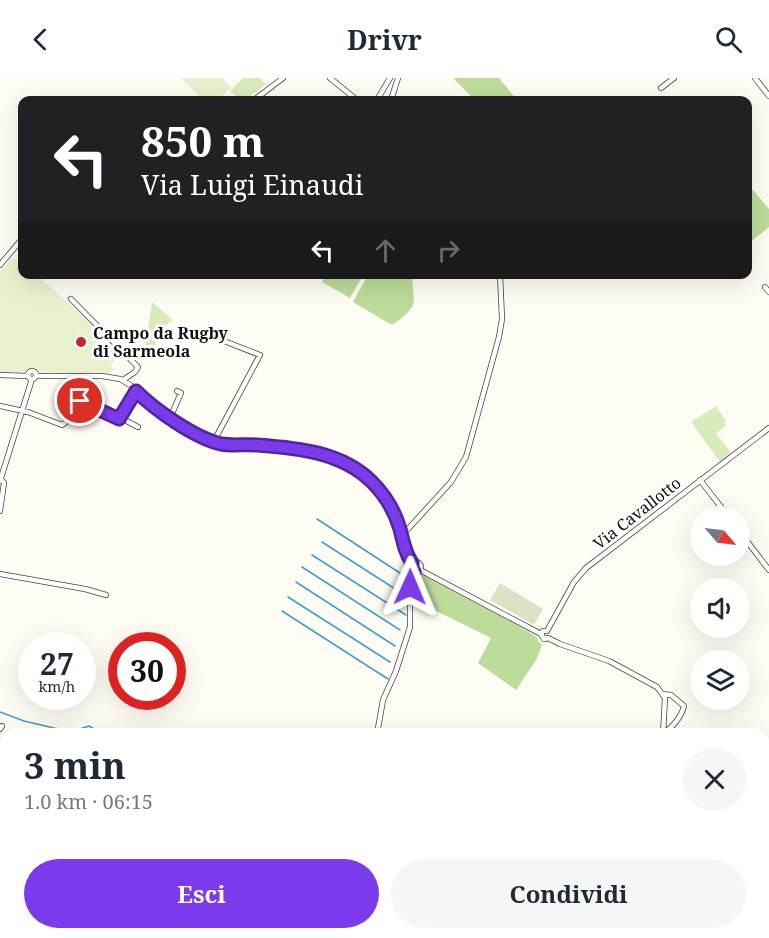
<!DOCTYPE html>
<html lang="it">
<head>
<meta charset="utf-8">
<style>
	:root { --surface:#fff; --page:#f6f6f7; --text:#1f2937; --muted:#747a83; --accent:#7c3aed }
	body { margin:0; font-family:"Noto Serif",serif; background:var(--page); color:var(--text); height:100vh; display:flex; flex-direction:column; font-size:22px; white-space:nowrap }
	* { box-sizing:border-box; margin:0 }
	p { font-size:20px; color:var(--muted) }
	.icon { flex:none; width:33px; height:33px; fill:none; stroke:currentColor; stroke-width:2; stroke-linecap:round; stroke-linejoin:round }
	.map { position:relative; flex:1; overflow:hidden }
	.details { position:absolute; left:0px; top:650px; width:770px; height:212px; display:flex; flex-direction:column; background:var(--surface); border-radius:18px 18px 0 0; box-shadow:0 6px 24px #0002 }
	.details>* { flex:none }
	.guide { position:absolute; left:18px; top:18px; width:734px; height:183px; border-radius:12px; box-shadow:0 6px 24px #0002; background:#202124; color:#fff; overflow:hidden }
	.needle { width:39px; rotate:118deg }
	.buttons { position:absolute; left:690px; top:428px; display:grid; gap:12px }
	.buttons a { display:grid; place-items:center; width:60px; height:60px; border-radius:50%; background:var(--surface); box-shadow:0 6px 24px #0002; font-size:30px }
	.speed { position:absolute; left:18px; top:554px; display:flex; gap:12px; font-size:30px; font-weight:700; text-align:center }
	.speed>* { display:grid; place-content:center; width:78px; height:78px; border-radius:50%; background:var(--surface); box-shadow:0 6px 24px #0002; line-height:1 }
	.speed small { font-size:15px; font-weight:400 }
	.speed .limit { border:9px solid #d22; background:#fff; color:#111 }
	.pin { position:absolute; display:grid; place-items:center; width:51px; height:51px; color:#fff; margin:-26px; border:3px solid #fff; border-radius:50%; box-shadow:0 2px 6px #0007 }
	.me { position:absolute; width:66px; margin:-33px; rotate:1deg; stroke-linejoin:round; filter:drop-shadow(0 0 4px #0008) }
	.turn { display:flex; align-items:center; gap:21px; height:126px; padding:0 24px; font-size:27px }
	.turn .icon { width:78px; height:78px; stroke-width:2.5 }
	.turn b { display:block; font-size:42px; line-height:51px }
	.lanes { display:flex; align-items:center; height:57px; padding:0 24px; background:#0003; justify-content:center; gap:30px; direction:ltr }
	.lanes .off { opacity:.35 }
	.round { display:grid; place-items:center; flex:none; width:63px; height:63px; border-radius:32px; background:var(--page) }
	.head { display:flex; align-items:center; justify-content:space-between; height:102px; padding:0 24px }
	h1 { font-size:36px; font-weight:700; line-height:45px }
	.primary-button { display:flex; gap:12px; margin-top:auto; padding:12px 24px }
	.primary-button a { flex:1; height:69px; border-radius:36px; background:var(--accent); color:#fff; font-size:24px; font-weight:700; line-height:69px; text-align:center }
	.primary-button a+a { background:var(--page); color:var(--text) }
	header { display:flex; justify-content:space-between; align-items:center; height:78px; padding:0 24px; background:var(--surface); font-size:27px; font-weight:700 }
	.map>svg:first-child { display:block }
	.green { fill:#d7ebbb }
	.forest { fill:#bcdc9a }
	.cemetery { fill:#dbe3c3 }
	.pitch { fill:#e8f2ce }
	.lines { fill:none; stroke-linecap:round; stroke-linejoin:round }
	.stream { stroke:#3c9fd0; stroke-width:1.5 }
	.minor-casing { stroke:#434343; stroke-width:6 }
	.minor { stroke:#fff; stroke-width:4.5 }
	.rail { stroke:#c52436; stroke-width:1.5 }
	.route-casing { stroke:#51269a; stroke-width:15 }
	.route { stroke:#7c3aed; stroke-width:10 }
	.poi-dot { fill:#c52436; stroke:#fff; stroke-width:2 }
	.labels { text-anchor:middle; stroke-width:6; stroke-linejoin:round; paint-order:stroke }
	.poi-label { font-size:16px; font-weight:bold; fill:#101010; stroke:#fff; text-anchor:start }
	.street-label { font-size:16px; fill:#101010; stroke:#fff }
</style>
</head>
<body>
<header><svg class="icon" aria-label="back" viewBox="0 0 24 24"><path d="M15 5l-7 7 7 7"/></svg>Drivr<svg class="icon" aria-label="search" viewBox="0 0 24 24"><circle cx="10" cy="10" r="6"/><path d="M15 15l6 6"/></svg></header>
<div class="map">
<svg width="769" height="860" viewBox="0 0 769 860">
	<rect width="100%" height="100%" fill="#fffcf4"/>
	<path class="green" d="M243,0H260L266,6L245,22H240L230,13Z
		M152,224L173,242C162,248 158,259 154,270L145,269Z
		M716,328L726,343L724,345L726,348L716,355L731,375L720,384L691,344Z"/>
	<path class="forest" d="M455,0H499L517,22H475L454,1Z
		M753,112L769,131V149L747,167V116Z
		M326,197V196L363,197L350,220L322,204Z
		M368,197H412C413,227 421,225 394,246H390L353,224Z
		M422,497L503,539L537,559L538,563L542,567L536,582L516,612L478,585L491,560L416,523L415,504L417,499Z"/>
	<path class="cemetery" d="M500,505L543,531L534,547L490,522Z"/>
	<path class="pitch" d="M181,0H222L231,9L217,22H203Z
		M12,180L22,185V196L36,197L103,255L122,276L110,287L114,291L109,296L40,295L35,291H30L26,295L23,293L22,295H0V194Z"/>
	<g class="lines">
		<path class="stream" d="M317,441L403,497
			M322,464L403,516
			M312,477L406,537
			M302,489L400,552
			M296,504L395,568
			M288,519L390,584
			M282,533L388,601
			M0,634L24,643L71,654L89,648L102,656"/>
		<g class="minor-casing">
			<path id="minor" d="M330,0L357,22
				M755,0L769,18
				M661,10L674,0
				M254,22L283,0
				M377,22L390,0
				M391,22L398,0
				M0,187L22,161
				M765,209L769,214
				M71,221L138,289L135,294L123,302
				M28 297a4 4 0 1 1 8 0a4 4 0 1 1-8 0Z
				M0,297L28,298
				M36,298H102L120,301L132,308L160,335L218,365L271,369L323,376L339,381L363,396L386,421L397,442L407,478L413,485
				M0,328L28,334L62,347C73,342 72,327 83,323L119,341L136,313
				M121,340L138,349
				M170,340L181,315L177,313
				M214,363L260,277L224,263
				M700,402L728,438
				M0,403L32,301
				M0,433L4,405L1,401
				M740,454L769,492
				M401,455L408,451L451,404L466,379L499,259L502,241L500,196
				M411 489a5 5 0 1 1 10 0a5 5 0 1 1-10 0Z
				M420,492L541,556L544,561L548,560L560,566L609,583L657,609L665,620L663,656
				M0,496L85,511L106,517
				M541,556L543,553H547L574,504L586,490L769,350
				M663,616L671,617L684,628C682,637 673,650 664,654
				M0,651L2,648
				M377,656L383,622L396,593L410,549V504L414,494
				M764,838L769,842
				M725,856L730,860
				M108,860L131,855
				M390,860L399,855
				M648,860L655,855"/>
		</g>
		<use href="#minor" class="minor"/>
		<path class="rail" d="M764,713L769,709
			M555,860L562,855"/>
	</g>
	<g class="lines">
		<g class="route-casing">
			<path id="route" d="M80,323L119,341L136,313C155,332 195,360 221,366C233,368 245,366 257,367C298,370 342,374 372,404C385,417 395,434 400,451C403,463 405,475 412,485L411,489L414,494L410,509"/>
		</g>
		<use href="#route" class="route"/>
	</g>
	<circle class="poi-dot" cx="81" cy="264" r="6"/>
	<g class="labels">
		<g class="poi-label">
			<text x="93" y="261">Campo da Rugby<tspan x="93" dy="18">di Sarmeola</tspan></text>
		</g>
		<g class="street-label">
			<text transform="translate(637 435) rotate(-38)" y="6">Via Cavallotto</text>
		</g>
	</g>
</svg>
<div class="buttons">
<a><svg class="needle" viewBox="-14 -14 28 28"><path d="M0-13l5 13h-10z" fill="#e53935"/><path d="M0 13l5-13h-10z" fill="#747a83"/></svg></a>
<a><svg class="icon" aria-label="sound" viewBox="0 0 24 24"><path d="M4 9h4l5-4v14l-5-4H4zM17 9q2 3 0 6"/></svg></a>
<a><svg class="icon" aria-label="layers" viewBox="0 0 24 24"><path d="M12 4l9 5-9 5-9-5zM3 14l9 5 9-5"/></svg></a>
</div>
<div class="speed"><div>27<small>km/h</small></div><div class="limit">30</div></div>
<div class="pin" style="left:80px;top:323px;background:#d93025"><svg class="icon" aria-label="arrive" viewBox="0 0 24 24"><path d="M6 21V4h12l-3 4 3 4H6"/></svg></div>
<svg class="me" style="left:410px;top:509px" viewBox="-20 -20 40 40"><path d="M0-17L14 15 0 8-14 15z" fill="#7c3aed" stroke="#fff" stroke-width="4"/></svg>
<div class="guide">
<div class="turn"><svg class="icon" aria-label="left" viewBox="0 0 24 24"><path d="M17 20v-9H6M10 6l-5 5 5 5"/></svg><div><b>850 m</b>Via Luigi Einaudi</div></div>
<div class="lanes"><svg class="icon" aria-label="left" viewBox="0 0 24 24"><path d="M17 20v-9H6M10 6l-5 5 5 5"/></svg><svg class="icon off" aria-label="ahead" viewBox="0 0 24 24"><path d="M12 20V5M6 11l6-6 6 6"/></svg><svg class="icon off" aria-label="right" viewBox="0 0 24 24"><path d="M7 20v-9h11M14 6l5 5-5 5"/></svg></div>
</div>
<section class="details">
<div class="head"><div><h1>3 min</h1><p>1.0 km · 06:15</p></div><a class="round"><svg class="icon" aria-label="close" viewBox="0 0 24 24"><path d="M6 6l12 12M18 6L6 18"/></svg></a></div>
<div class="primary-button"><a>Esci</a><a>Condividi</a></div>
</section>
</div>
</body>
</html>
